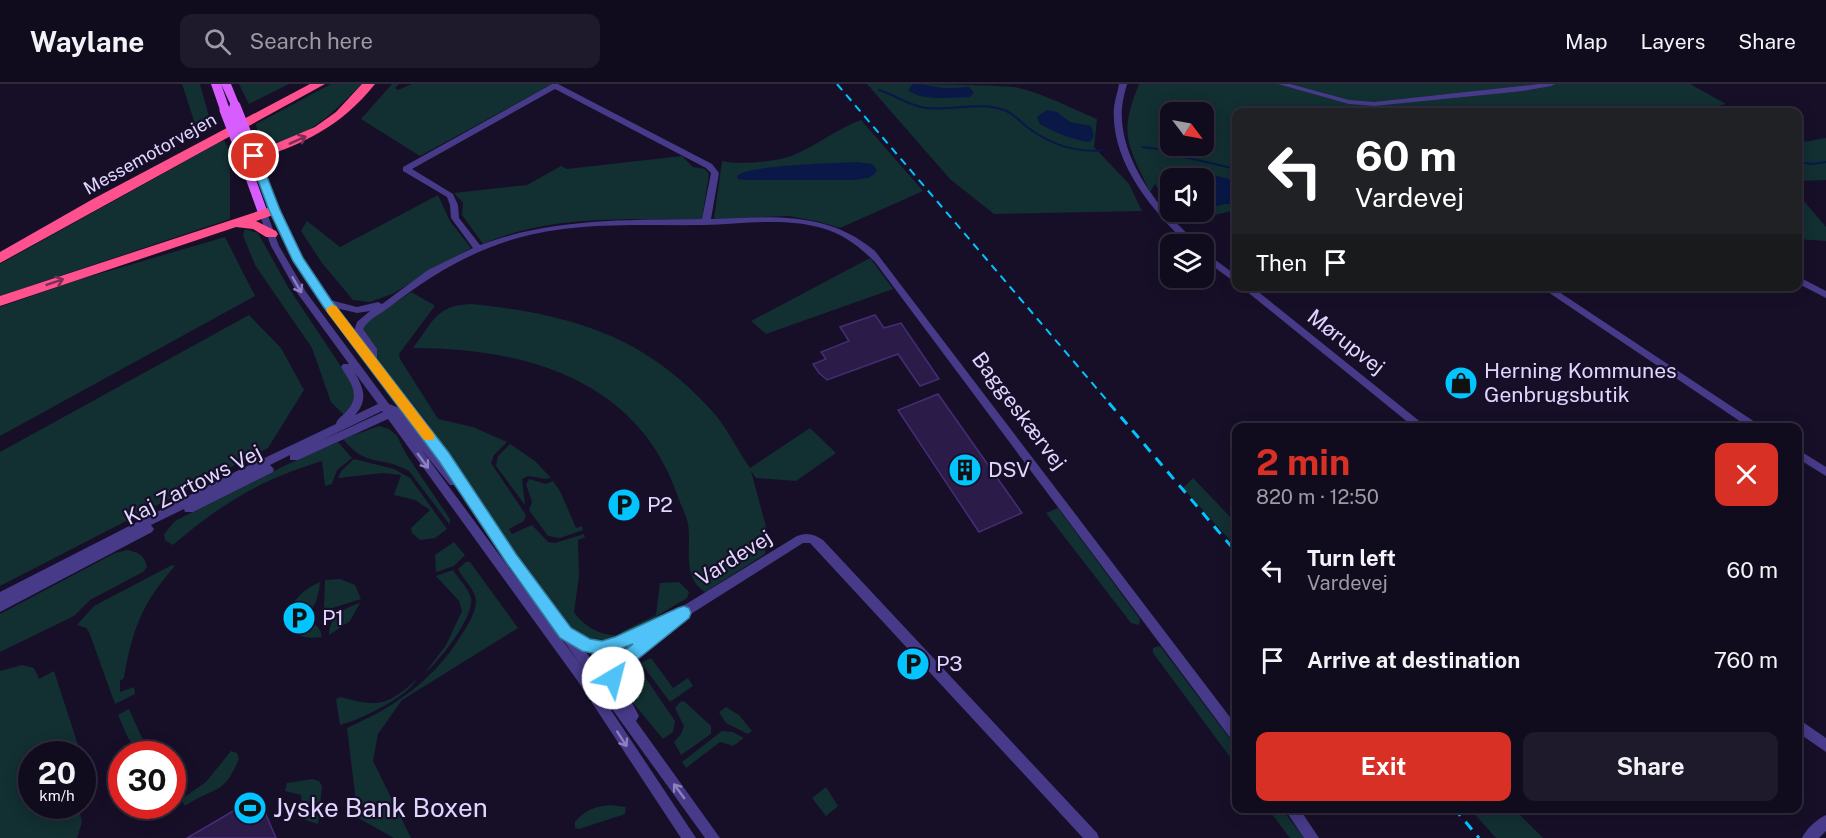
<!DOCTYPE html>
<html lang="en">
<head>
<meta charset="utf-8">
<style>
	:root { --surface:#110b1e; --page:#1e192b; --text:#f1f3f6; --muted:#9c9ba4; --line:#302b3c; --accent:#d93025 }
	body { margin:0; font-family:"Public Sans",sans-serif; background:var(--page); color:var(--text); height:100vh; display:flex; flex-direction:column; font-size:22px; white-space:nowrap }
	* { box-sizing:border-box; margin:0 }
	p { font-size:20px; color:var(--muted) }
	.icon { flex:none; width:33px; height:33px; fill:none; stroke:currentColor; stroke-width:2; stroke-linecap:round; stroke-linejoin:round }
	.map { position:relative; flex:1; overflow:hidden }
	.sheet { position:absolute; left:1232px; top:339px; width:570px; height:390px; display:flex; flex-direction:column; background:var(--surface); border-radius:12px; box-shadow:0 3px 15px #0003,0 0 0 2px var(--line) }
	.sheet>* { flex:none }
	.top-card { position:absolute; left:1232px; top:24px; width:570px; height:183px; border-radius:12px; box-shadow:0 3px 15px #0003,0 0 0 2px var(--line); background:#202124; color:#fff; overflow:hidden }
	.needle { width:39px; rotate:122deg }
	.buttons { position:absolute; left:1160px; top:18px; display:grid; gap:12px }
	.buttons a { display:grid; place-items:center; width:54px; height:54px; border-radius:12px; background:var(--surface); box-shadow:0 3px 15px #0003,0 0 0 2px var(--line); font-size:30px }
	.speed { position:absolute; left:18px; top:657px; display:flex; gap:12px; font-size:30px; font-weight:700; text-align:center }
	.speed>* { display:grid; place-content:center; width:78px; height:78px; border-radius:50%; background:var(--surface); box-shadow:0 3px 15px #0003,0 0 0 2px var(--line); line-height:1 }
	.speed small { font-size:15px; font-weight:400 }
	.speed .limit { border:9px solid #d22; background:#fff; color:#111 }
	.pin { position:absolute; display:grid; place-items:center; width:51px; height:51px; color:#fff; margin:-26px; border:3px solid #fff; border-radius:50%; box-shadow:0 2px 6px #0007 }
	.me { position:absolute; width:66px; margin:-33px; rotate:37deg; stroke-linejoin:round; filter:drop-shadow(0 0 4px #0008) }
	.turn { display:flex; align-items:center; gap:21px; height:126px; padding:0 24px; font-size:27px }
	.turn .icon { width:78px; height:78px; stroke-width:2.5 }
	.turn b { display:block; font-size:42px; line-height:51px }
	.then { display:flex; align-items:center; height:57px; padding:0 24px; background:#0003; gap:12px; font-size:22px }
	.round { display:grid; place-items:center; flex:none; width:63px; height:63px; border-radius:12px; background:var(--page) }
	.head { display:flex; align-items:center; justify-content:space-between; height:102px; padding:0 24px }
	h1 { font-size:36px; font-weight:700; line-height:45px; color:var(--accent) }
	.action { display:flex; gap:12px; margin-top:auto; padding:12px 24px }
	.action a { flex:1; height:69px; border-radius:12px; background:var(--accent); color:#fff; font-size:24px; font-weight:700; line-height:69px; text-align:center }
	.action a+a { background:var(--page); color:var(--text) }
	ul { padding:0; list-style:none }
	li { display:flex; align-items:center; gap:18px; height:90px; padding:0 24px }
	li div { flex:1 }
	li b { display:block; font-size:22px }
	li em { font-style:normal }
	header { display:flex; align-items:center; gap:36px; box-sizing:border-box; height:84px; padding:0 30px; background:var(--surface); border-bottom:2px solid var(--line) }
	header strong { font-size:28px }
	nav { display:flex; gap:33px; margin-inline-start:auto; font-size:21px }
	.search { width:420px; height:54px; background:var(--page); display:flex; align-items:center; gap:15px; box-sizing:border-box; padding:0 21px; border-radius:12px; color:var(--muted); font-size:22px }
	.map>svg:first-child { display:block }
	.green { fill:#122f32; fill-rule:evenodd }
	.water { fill:#0a1847 }
	.lines { fill:none; stroke-linecap:round; stroke-linejoin:round }
	.stream { stroke:#0a1847; stroke-width:2 }
	.building { fill:#2b1b49; stroke:#452d76; stroke-width:1.5 }
	.minor { fill:#473a88; fill-rule:evenodd }
	.major { fill:#d85dff; fill-rule:evenodd }
	.highway { fill:#ff518e; fill-rule:evenodd }
	.rail-far1 { stroke:#02c4ff; stroke-width:2; stroke-dasharray:8 6; stroke-linecap:butt }
	.rail { stroke:#02c4ff; stroke-width:3; stroke-dasharray:10 8; stroke-linecap:butt }
	.major-bridge { stroke:#d85dff; stroke-width:11 }
	.oneway { stroke:#7f2d56 }
	.oneway2 { stroke:#8c80be }
	.route { fill:#4fc3f7; stroke:#337fa1; stroke-width:1.5 }
	.slow { fill:#f59e0b }
	.labels { text-anchor:middle; stroke-width:4.5; stroke-linejoin:round; paint-order:stroke }
	.far-street-label { font-size:18px; fill:#e0d6ff; stroke:#170f28 }
	.street-label { font-size:21px; fill:#e0d6ff; stroke:#170f28 }
	.poi-label { font-size:21px; fill:#e0d6ff; stroke:#170f28; text-anchor:start }
	.near-poi-label { font-size:26px; fill:#e0d6ff; stroke:#170f28; text-anchor:start }
</style>
</head>
<body>
<header>
<strong>Waylane</strong>
<div class="search"><svg class="icon" aria-label="search" viewBox="0 0 24 24"><circle cx="10" cy="10" r="6"/><path d="M15 15l6 6"/></svg>Search here</div>
<nav><a>Map</a><a>Layers</a><a>Share</a></nav>
</header>
<div class="map">
<svg width="1826" height="754" viewBox="0 0 1826 754">
	<rect width="100%" height="100%" fill="#170f28"/>
	<path class="green" d="M182,0H200L210,36L196,43Z
		M239,0H289L249,20Z
		M331,0H362C325,36 313,50 261,64L256,40Z
		M392,0H399L395,4L398,6L412,0H552L420,72L361,35Z
		M867,0C913,0 971,0 1015,3C1043,9 1070,24 1097,35L1094,63L1129,100L1142,127L994,130L950,95Z
		M1139,0H1690L1726,20L1693,28H1236V97L1180,83L1173,94H1170L1167,105L1170,110V124L1155,100L1150,108C1128,60 1118,52 1139,0ZM1189,27L1203,28V62H1170V28Z
		M861,36L923,107L840,144L816,137L789,132L714,135L722,77C739,81 774,78 791,72C815,63 836,45 861,36Z
		M1826,54V96L1797,97V59Z
		M224,56L230,68V135L0,212V180Z
		M682,72L693,83L705,85L709,90L702,135C629,136 551,130 483,160L462,131L463,119L454,109L527,101L561,82L567,85Z
		M1797,109L1826,143V157L1797,155Z
		M438,111L450,137L471,164L392,210L370,218L353,216L322,179L301,147L307,137L340,163Z
		M1236,118V126L1180,139L1172,128H1203V124Z
		M245,145L258,149L288,203L354,302C356,315 352,322 344,331L331,318L312,264L255,181L243,151Z
		M225,153L255,212L0,352V223L78,196Z
		M870,174L893,205L766,250L751,237Z
		M411,208L434,221V223L399,270L400,275L438,335L473,343L507,358L494,371L491,379L526,431L524,437L509,445L512,450L532,441L548,458L555,459L584,450L585,453L578,456L579,492L574,528C583,541 598,551 615,551L618,556L602,560L579,554L517,470L427,338L380,279L362,246L365,239Z
		M471,220C570,230 644,251 712,327C727,343 737,366 750,384L810,344L836,369L796,397L756,394L751,387L768,450L765,470L705,508C681,493 692,463 688,440C686,430 680,420 677,410C637,295 524,264 413,264C432,239 436,221 471,220Z
		M249,231L281,264L304,306L268,364L0,502V368Z
		M379,342L389,345L397,352L406,370L450,435V441L409,387C380,371 366,384 343,355Z
		M338,358L352,374L337,386L332,400L325,402L322,377C260,396 222,419 173,461L165,456L164,450L175,437L288,380Z
		M510,360L535,377L551,394L545,395L528,392L522,395L525,421L496,382L498,372Z
		M354,375L394,385L410,394L447,445L435,454L420,456L412,449L411,444L430,426L415,416L394,411L401,391L383,389L338,394L341,387Z
		M1193,394L1236,439V463L1183,404Z
		M529,395L546,400L553,397L560,407L576,444L582,442L583,446L560,454L548,452L529,426L532,418L526,400Z
		M1058,424L1137,531L1140,535L1139,541L1131,539L1046,429Z
		M454,458L465,471L454,482L436,488L435,471Z
		M127,466C140,469 144,471 147,483L143,488L90,516L74,532L0,568V530L115,469Z
		M466,478H470L518,544L402,616L378,650L373,677L411,754H394L358,734L347,644C396,622 433,597 462,550C468,541 476,528 476,517C476,507 463,495 458,485Z
		M172,481L175,482C142,519 132,546 124,594L120,597V608L134,603L135,610L115,620L89,548L86,544L77,541L94,522Z
		M453,486C458,494 469,505 471,514C475,532 439,578 425,589L446,561L462,527L459,517L436,492Z
		M340,495L355,501L361,515L329,525L324,524L325,496Z
		M320,498C317,524 312,528 288,540C288,519 302,506 320,498Z
		M679,498L689,508L687,514L624,552L621,548L656,531L660,499Z
		M360,519L350,537L329,551C329,533 344,524 360,519Z
		M301,539C313,537 320,541 322,553C309,555 298,554 289,543Z
		M1160,562L1236,663V681L1153,569V564Z
		M632,574L675,637L673,648L663,655L619,602L618,592Z
		M651,574L673,604L688,594L693,602L670,618L641,579Z
		M22,581L34,584L39,595L54,587L81,670H32V722H82L83,677L94,715L79,724L82,738L77,754H0V587Z
		M417,595C408,612 361,636 340,641L336,615L340,613C379,623 386,623 417,595Z
		M684,617L711,642V650L681,671L674,658L681,650L684,642L675,624L680,618Z
		M726,623L739,631L752,647L748,650L726,639L719,628Z
		M129,625L142,654L157,670H141L128,654L118,631Z
		M722,647L733,648L744,654L733,662L720,658L686,684L682,678Z
		M231,667L237,669L239,675C223,713 214,702 185,722L182,717L183,714L206,698Z
		M312,695L319,697L322,702L318,740L305,736L301,711L285,707L287,699Z
		M826,703L838,722L826,732L812,714Z
		M611,721L626,723L625,730L579,745L575,744V738C585,726 595,722 611,721Z
		M1268,725H1282L1304,754H1290Z
		M1470,725H1514L1543,754H1496Z"/>
	<path class="water" d="M913,0C925,0 933,3 943,4C951,5 960,3 969,3L974,9L970,13C952,13 923,18 908,6Z
		M1047,26L1057,28L1070,38L1091,42L1094,52L1090,58C1072,56 1056,49 1040,40L1037,33Z
		M857,78L872,80L877,86C873,95 865,94 856,96H744L738,95L737,92C748,81 836,79 857,78Z
		M1180,83L1236,97V118L1203,124V94H1173Z"/>
	<g class="lines">
		<path class="stream" d="M879,6C895,11 910,22 926,24C953,27 979,17 1004,26C1015,30 1021,39 1030,45C1051,61 1078,69 1104,66
			M1142,63L1157,65
			M1180,72L1236,85
			M1797,78L1813,80L1826,78"/>
	</g>
	<path class="building" d="M875,231L884,244L901,239L939,295L920,302L898,270L827,296L819,289L813,280L826,275L821,268L849,257L840,243Z
		M938,310L1022,429L979,448L898,326Z
		M258,712L276,754H187L218,736Z"/>
	<g class="lines">
		<path class="minor" d="M552,0H558L712,80L719,89L711,135C770,133 826,126 875,167L1236,641V657L1231,655L875,178C860,163 843,150 822,144C784,133 742,140 704,141C640,142 575,137 514,155C468,169 428,193 391,222C381,230 369,234 363,245L377,265V277L448,370L515,471L571,548L586,555L600,557L614,555L629,549L634,552L797,452C807,448 814,450 823,456L1097,749L1099,754H1083L810,459H803L656,552L657,555L655,559L630,578L621,589L623,602L639,632L636,637L720,754H705L589,593L696,754H681L577,596L388,335L298,376H290V371L270,381L274,385L273,388L193,428H185L184,425L151,441L154,445L152,448L0,528V508L239,386L336,340C337,335 340,334 344,330C362,312 352,301 341,283L343,280H349L298,210L271,162L259,129L260,127H266L267,129L279,162L306,208L389,320L402,325L413,339L317,211L293,174L270,126L274,123L277,124L301,174L330,216L357,223L378,218L382,220L428,186L473,164L451,134L450,121L447,113L403,87V83ZM555,5L706,84L711,89L702,135C627,136 552,134 480,161L459,134L458,121L453,110L412,85ZM336,224L357,229L370,227L357,238L354,247ZM355,289L378,320L355,331C368,316 364,305 355,289ZM382,327L383,328L320,357ZM421,365L450,401H457L507,477L583,584ZM584,565L600,568L611,566L593,578ZM614,578C609,586 607,592 611,602L600,587Z
			M1119,0H1127C1125,7 1123,15 1122,23C1119,61 1141,99 1165,127C1174,138 1189,149 1196,160H1187C1151,125 1110,77 1114,23C1115,15 1118,7 1119,0Z
			M1278,0H1290L1349,16L1374,18L1539,0H1555L1551,2L1523,7L1374,22L1349,20Z
			M1203,167L1236,191V199L1203,175Z
			M1797,192L1826,207V214L1797,199Z
			M1240,202H1251L1428,344H1415Z
			M1539,202H1550L1764,344H1750Z
			M1797,365L1826,383V392L1797,374Z
			M1797,634L1826,654V668L1797,648Z
			M1284,724H1299L1319,754H1304Z
			M1826,731V747L1819,754H1802C1806,745 1817,735 1826,731Z"/>
		<path class="major" d="M211,0H221L230,26L228,28L220,26Z
			M221,0H231L240,22L238,24H232Z
			M247,49L252,52L279,126L278,128H270L269,126L242,52Z
			M237,54L242,57L268,129L267,131H259L258,129L232,57Z"/>
		<path class="highway" d="M310,0H325L0,179V168L93,115Z
			M362,0H375C339,45 300,61 247,79L243,80L237,76L315,43L336,28Z
			M274,122L281,126L279,129L256,137L276,147L278,150L276,153H266L253,145L236,143L0,222V212Z"/>
		<path class="rail-far1" d="M837,0L1110,320"/>
		<path class="rail" d="M1109,319L1236,468
			M1454,724L1479,754"/>
		<path class="major-bridge" d="M235,22L247,52
			M225,26L237,57"/>
	</g>
	<defs><path id="oneway-shaft" d="M-6 0H5M1.5-3L5.5 0L1.5 3" fill="none" stroke-width="1.6" stroke-linecap="round" stroke-linejoin="round" transform="scale(1.5)"/></defs>
	<g class="oneway">
		<use href="#oneway-shaft" transform="translate(298 56) rotate(-24)"/>
		<use href="#oneway-shaft" transform="translate(55 198) rotate(-19)"/>
	</g>
	<g class="oneway2">
		<use href="#oneway-shaft" transform="translate(297 201) rotate(60)"/>
		<use href="#oneway-shaft" transform="translate(423 377) rotate(54)"/>
		<use href="#oneway-shaft" transform="translate(622 655) rotate(57)"/>
		<use href="#oneway-shaft" transform="translate(679 707) rotate(-126)"/>
	</g>
	<path class="route" d="M254,69L259,72L280,126L303,174L331,216L449,369L516,470L571,544L590,555L602,557L615,553L678,524L684,522L689,524L691,529L689,534L628,583L619,600L613,602L608,600C600,583 621,569 633,560L602,571L582,567L560,554L506,478L439,377L323,222L293,177L269,126L249,72Z"/>
	<path class="slow" d="M332,221L336,222L433,349L435,352L433,356H424L327,228L326,225Z"/>
	<defs>
		<g id="shop-disc" transform="scale(1.725)"><circle r="9.5" fill="#02c4ff" stroke="#170f28"/><path d="M-5-2.5h2.3a2.7 3.5 0 0 1 5.4 0H5L5.5 6h-11ZM-1.5-2.5h3a1.5 2.3 0 0 0-3 0Z" fill="#111"/></g>
		<g id="building-disc" transform="scale(1.725)"><circle r="9.5" fill="#02c4ff" stroke="#170f28"/><path d="M-4-6H4V6H1V3H-1V6H-4ZM-2.5-4.3h1.7v1.8h-1.7ZM.8-4.3h1.7v1.8H.8ZM-2.5-1h1.7V.8h-1.7ZM.8-1h1.7V.8H.8Z" fill="#111"/></g>
		<g id="parking-disc" transform="scale(1.725)"><circle r="9.5" fill="#02c4ff" stroke="#170f28"/><path d="M-3.5-5.5H1a3.5 3.5 0 0 1 0 7H-1V5.5H-3.5ZM-1-3.4V-.6H.8a1.4 1.4 0 0 0 0-2.8Z" fill="#111"/></g>
		<g id="stadium-disc" transform="scale(1.725)"><circle r="9.5" fill="#02c4ff" stroke="#170f28"/><path d="M0-5a6.5 5 0 1 0 0 10a6.5 5 0 1 0 0-10ZM-3.5-1.8h7v3.6h-7Z" fill="#111"/></g>
	</defs>
	<g fill-rule="evenodd">
		<use href="#shop-disc" x="1461" y="299"/>
		<use href="#building-disc" x="965" y="386"/>
		<use href="#parking-disc" x="624" y="421"/>
		<use href="#parking-disc" x="299" y="534"/>
		<use href="#parking-disc" x="913" y="580"/>
		<use href="#stadium-disc" x="250" y="724"/>
	</g>
	<g class="labels">
		<g class="far-street-label">
			<text transform="translate(150 70) rotate(-29)" y="6">Messemotorvejen</text>
		</g>
		<g class="street-label">
			<text transform="translate(1346 258) rotate(38)" y="7">Mørupvej</text>
			<text transform="translate(1019 327) rotate(53)" y="7">Baggeskærvej</text>
			<text transform="translate(193 401) rotate(-27)" y="7">Kaj Zartows Vej</text>
			<text transform="translate(734 474) rotate(-32)" y="7">Vardevej</text>
		</g>
		<g class="poi-label">
			<text x="1484" y="294">Herning Kommunes<tspan x="1484" dy="24">Genbrugsbutik</tspan></text>
			<text x="988" y="393">DSV</text>
			<text x="647" y="428">P2</text>
			<text x="322" y="541">P1</text>
			<text x="936" y="587">P3</text>
		</g>
		<g class="near-poi-label">
			<text x="273" y="733">Jyske Bank Boxen</text>
		</g>
	</g>
</svg>
<div class="buttons">
<a><svg class="needle" viewBox="-14 -14 28 28"><path d="M0-13l5 13h-10z" fill="#e53935"/><path d="M0 13l5-13h-10z" fill="#9c9ba4"/></svg></a>
<a><svg class="icon" aria-label="sound" viewBox="0 0 24 24"><path d="M4 9h4l5-4v14l-5-4H4zM17 9q2 3 0 6"/></svg></a>
<a><svg class="icon" aria-label="layers" viewBox="0 0 24 24"><path d="M12 4l9 5-9 5-9-5zM3 14l9 5 9-5"/></svg></a>
</div>
<div class="speed"><div>20<small>km/h</small></div><div class="limit">30</div></div>
<div class="pin" style="left:254px;top:72px;background:#d93025"><svg class="icon" aria-label="arrive" viewBox="0 0 24 24"><path d="M6 21V4h12l-3 4 3 4H6"/></svg></div>
<svg class="me" style="left:613px;top:594px" viewBox="-20 -20 40 40"><circle r="19" fill="#fff"/><path d="M0-13L10 11 0 6-10 11z" fill="#4fc3f7"/></svg>
<div class="top-card">
<div class="turn"><svg class="icon" aria-label="left" viewBox="0 0 24 24"><path d="M17 20v-9H6M10 6l-5 5 5 5"/></svg><div><b>60 m</b>Vardevej</div></div>
<div class="then">Then<svg class="icon" aria-label="arrive" viewBox="0 0 24 24"><path d="M6 21V4h12l-3 4 3 4H6"/></svg></div>
</div>
<section class="sheet">
<div class="head"><div><h1>2 min</h1><p>820 m · 12:50</p></div><a class="round" style="background:#d93025;color:#fff"><svg class="icon" aria-label="close" viewBox="0 0 24 24"><path d="M6 6l12 12M18 6L6 18"/></svg></a></div>
<ul>
<li><svg class="icon" aria-label="left" viewBox="0 0 24 24"><path d="M17 20v-9H6M10 6l-5 5 5 5"/></svg><div><b>Turn left</b><p>Vardevej</p></div><em>60 m</em></li>
<li><svg class="icon" aria-label="arrive" viewBox="0 0 24 24"><path d="M6 21V4h12l-3 4 3 4H6"/></svg><div><b>Arrive at destination</b></div><em>760 m</em></li>
</ul>
<div class="action"><a>Exit</a><a>Share</a></div>
</section>
</div>
</body>
</html>
